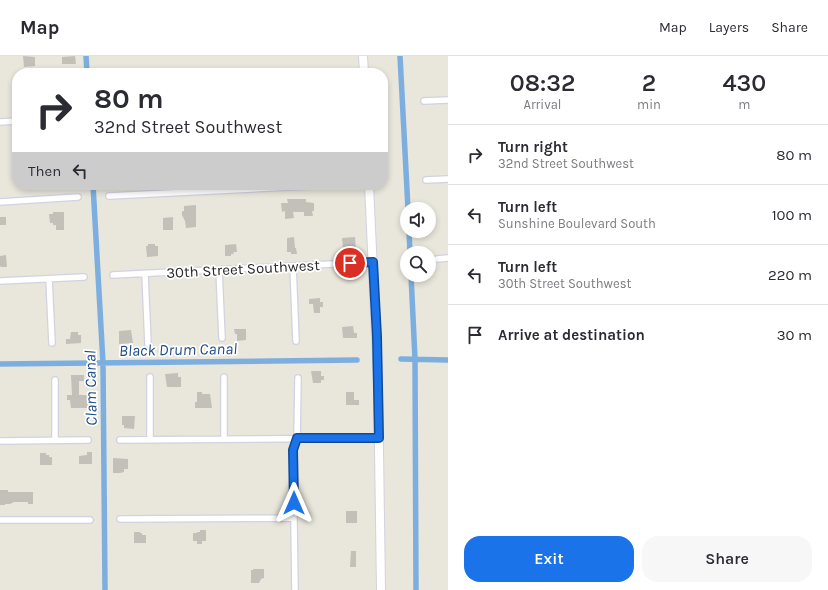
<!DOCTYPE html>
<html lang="en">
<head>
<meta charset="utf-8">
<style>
	:root { --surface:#fff; --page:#f7f7f7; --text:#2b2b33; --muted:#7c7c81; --line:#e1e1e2; --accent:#1a73e8 }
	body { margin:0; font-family:Karla,sans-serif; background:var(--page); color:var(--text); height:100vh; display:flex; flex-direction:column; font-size:15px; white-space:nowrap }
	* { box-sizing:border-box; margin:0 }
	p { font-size:13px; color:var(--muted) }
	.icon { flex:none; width:22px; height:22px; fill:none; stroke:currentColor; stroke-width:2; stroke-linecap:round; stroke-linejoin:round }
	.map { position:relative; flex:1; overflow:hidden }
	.drawer { display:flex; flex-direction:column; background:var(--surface); width:380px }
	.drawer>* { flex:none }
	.hud { position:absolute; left:12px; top:12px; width:376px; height:122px; border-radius:16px; box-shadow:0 2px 6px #0003; background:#fff; color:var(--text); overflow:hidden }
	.fabs { position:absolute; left:400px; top:146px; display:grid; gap:8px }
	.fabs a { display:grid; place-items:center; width:36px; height:36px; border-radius:50%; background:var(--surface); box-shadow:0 2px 6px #0003; font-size:20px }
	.pin { position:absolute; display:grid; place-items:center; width:34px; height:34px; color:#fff; margin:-17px; border:2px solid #fff; border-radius:50%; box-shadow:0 1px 4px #0007 }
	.me { position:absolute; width:44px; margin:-22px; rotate:0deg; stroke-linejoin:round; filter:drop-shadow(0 0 3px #0008) }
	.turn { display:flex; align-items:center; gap:14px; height:84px; padding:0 16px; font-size:18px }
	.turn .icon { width:52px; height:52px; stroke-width:2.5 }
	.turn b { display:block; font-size:28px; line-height:34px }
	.then { display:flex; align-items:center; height:38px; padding:0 16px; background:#0003; gap:8px; font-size:15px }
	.eta { display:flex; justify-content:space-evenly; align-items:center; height:68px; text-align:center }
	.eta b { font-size:24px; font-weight:600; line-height:28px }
	.primary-button { display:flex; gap:8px; margin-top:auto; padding:8px 16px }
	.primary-button a { flex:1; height:46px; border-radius:16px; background:var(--accent); color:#fff; font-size:16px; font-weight:600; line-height:46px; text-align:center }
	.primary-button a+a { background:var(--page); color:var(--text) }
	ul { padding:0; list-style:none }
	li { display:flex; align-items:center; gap:12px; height:60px; padding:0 16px; border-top:1px solid var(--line) }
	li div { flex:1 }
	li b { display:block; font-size:15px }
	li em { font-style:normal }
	header { display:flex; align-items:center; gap:24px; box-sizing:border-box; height:56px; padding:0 20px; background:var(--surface); border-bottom:1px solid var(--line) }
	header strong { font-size:19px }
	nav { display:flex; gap:22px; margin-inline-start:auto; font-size:14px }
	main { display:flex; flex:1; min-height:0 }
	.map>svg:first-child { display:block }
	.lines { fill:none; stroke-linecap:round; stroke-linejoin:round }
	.canal { stroke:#7cafdf; stroke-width:5.5 }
	.building { fill:#c2c0b8 }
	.street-casing { stroke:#d2d2e0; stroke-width:8 }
	.secondary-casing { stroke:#d2d2e0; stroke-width:10 }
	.street { stroke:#fff; stroke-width:5.5 }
	.secondary { stroke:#fff; stroke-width:8 }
	.route-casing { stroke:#114b97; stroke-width:10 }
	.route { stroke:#1a73e8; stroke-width:7 }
	.labels { text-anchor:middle; stroke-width:3.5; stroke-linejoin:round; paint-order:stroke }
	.street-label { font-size:15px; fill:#292929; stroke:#fff }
	.water-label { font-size:16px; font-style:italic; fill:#1e4d88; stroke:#fff }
</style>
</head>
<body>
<header>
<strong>Map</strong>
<nav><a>Map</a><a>Layers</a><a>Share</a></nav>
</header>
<main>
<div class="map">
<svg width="448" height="534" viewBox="0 0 448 534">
	<rect width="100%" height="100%" fill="#e9e6dc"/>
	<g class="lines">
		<path class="canal" d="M86,0L87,17
			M400,0L408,153
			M93,129L103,307L105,534
			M409,175L410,197
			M411,219L415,303L416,534
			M401,303L448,304
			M0,308L357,304"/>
	</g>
	<path class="building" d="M23,0L35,1V10L24,11Z
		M75,0L76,8H62V1Z
		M287,143H306V146L314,147V155H312L313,160H304V156H293L294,162L285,163V155L282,156L281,147H288Z
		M196,149V171L186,172L185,165L182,159V155H184V150Z
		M53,156H64V174H56V169H53V167H50L49,158H53Z
		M0,161H6V169H0Z
		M173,161V174H163V162Z
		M294,181L295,192H296L297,198H291V196H287V182Z
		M355,181L356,195H350V192L344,193L343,192L342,182Z
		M148,188H155V190H158V200L147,201L146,190H148Z
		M236,188L237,196H233L234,198H231V200H225V189Z
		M6,199L7,211H1L0,210V200Z
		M320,242V246H323V251H320V257H314L313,248H309V243Z
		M353,270L354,277H357V282H343L342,271Z
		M234,273H246V284L237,285V278H235Z
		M131,274L133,287L119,288V275Z
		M71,276H78V279H81V287L66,288V283H70Z
		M311,315H321V320H324V324H321V327H313Z
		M178,317V321H181V331H167L165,318Z
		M71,319H84V325H79V339H88V352H71L70,344H67V339H72Z
		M197,336H202V338H210L212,352H195V346H197Z
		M346,336H354V344H359V349H346Z
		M122,360H135L134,373L124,372V369H122Z
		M87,396H92V408H79V400L87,399Z
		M40,397H46V399H49V401H52V409H40Z
		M113,402L128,403V413H124V416L120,417H113Z
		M0,434H8V436H33V448H28V446H14L10,448H5V449H0Z
		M346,455H357V467H346Z
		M200,474H206V485H202V488H197V485H193V477H197V476H200Z
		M134,476H140V477H142V479H146V487H134Z
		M351,495H356V511H350Z
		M253,513H264V522L261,523L259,527H251V514H253Z"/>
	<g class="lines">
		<g class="street-casing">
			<path id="street" d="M424,45L448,44
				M0,66L17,65
				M426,124L448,123
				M109,140L330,129
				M0,146L78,141
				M437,203L448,202
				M293,210L296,285
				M219,214L222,282
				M145,218L148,288
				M113,219L373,206
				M49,223L52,287
				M0,225L84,221
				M150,321V384
				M224,321V383
				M55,324V384
				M120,384L379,382
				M0,385L88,384
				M120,463L294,462
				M0,464H90
				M295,534L293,394L297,382L298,322"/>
		</g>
		<g class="secondary-casing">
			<path id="secondary" d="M363,0L364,17
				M369,129L378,322L381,534"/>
		</g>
		<use href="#street" class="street"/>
		<use href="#secondary" class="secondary"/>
	</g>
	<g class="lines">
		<g class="route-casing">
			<path id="route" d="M294,447L293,394L297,382H379L377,281L373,206L350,207"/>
		</g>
		<use href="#route" class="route"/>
	</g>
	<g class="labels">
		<g class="street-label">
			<text transform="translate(243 213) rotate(-3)" y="5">30th Street Southwest</text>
		</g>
		<g class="water-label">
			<text transform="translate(178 293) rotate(-1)" y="6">Black Drum Canal</text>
			<text transform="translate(90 332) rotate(-91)" y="6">Clam Canal</text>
		</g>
	</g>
</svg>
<div class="fabs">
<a><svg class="icon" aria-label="sound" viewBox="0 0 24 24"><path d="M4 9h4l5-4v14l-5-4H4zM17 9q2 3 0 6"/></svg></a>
<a><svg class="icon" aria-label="search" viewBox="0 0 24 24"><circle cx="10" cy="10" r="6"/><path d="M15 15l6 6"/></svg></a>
</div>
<div class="pin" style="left:350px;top:207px;background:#d93025"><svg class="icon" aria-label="arrive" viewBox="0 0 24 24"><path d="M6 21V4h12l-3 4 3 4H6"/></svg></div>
<svg class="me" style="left:294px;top:447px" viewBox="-20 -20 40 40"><path d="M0-17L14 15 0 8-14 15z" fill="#1a73e8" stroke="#fff" stroke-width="4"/></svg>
<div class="hud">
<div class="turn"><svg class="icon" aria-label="right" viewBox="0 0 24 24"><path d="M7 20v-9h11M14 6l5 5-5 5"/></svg><div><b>80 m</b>32nd Street Southwest</div></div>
<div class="then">Then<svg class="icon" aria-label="left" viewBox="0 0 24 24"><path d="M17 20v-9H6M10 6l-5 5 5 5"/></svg></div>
</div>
</div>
<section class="drawer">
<div class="eta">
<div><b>08:32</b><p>Arrival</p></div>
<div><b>2</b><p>min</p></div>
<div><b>430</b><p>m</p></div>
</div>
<ul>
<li><svg class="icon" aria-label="right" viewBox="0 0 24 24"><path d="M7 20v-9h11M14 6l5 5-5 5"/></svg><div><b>Turn right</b><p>32nd Street Southwest</p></div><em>80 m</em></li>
<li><svg class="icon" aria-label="left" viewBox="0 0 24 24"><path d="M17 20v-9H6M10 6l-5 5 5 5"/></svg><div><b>Turn left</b><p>Sunshine Boulevard South</p></div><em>100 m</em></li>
<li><svg class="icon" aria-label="left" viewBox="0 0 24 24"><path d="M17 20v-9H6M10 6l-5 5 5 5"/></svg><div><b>Turn left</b><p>30th Street Southwest</p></div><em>220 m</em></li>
<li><svg class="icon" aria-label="arrive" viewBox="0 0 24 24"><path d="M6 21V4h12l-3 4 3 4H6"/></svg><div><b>Arrive at destination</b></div><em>30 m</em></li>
</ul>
<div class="primary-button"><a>Exit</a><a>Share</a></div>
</section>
</main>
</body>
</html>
